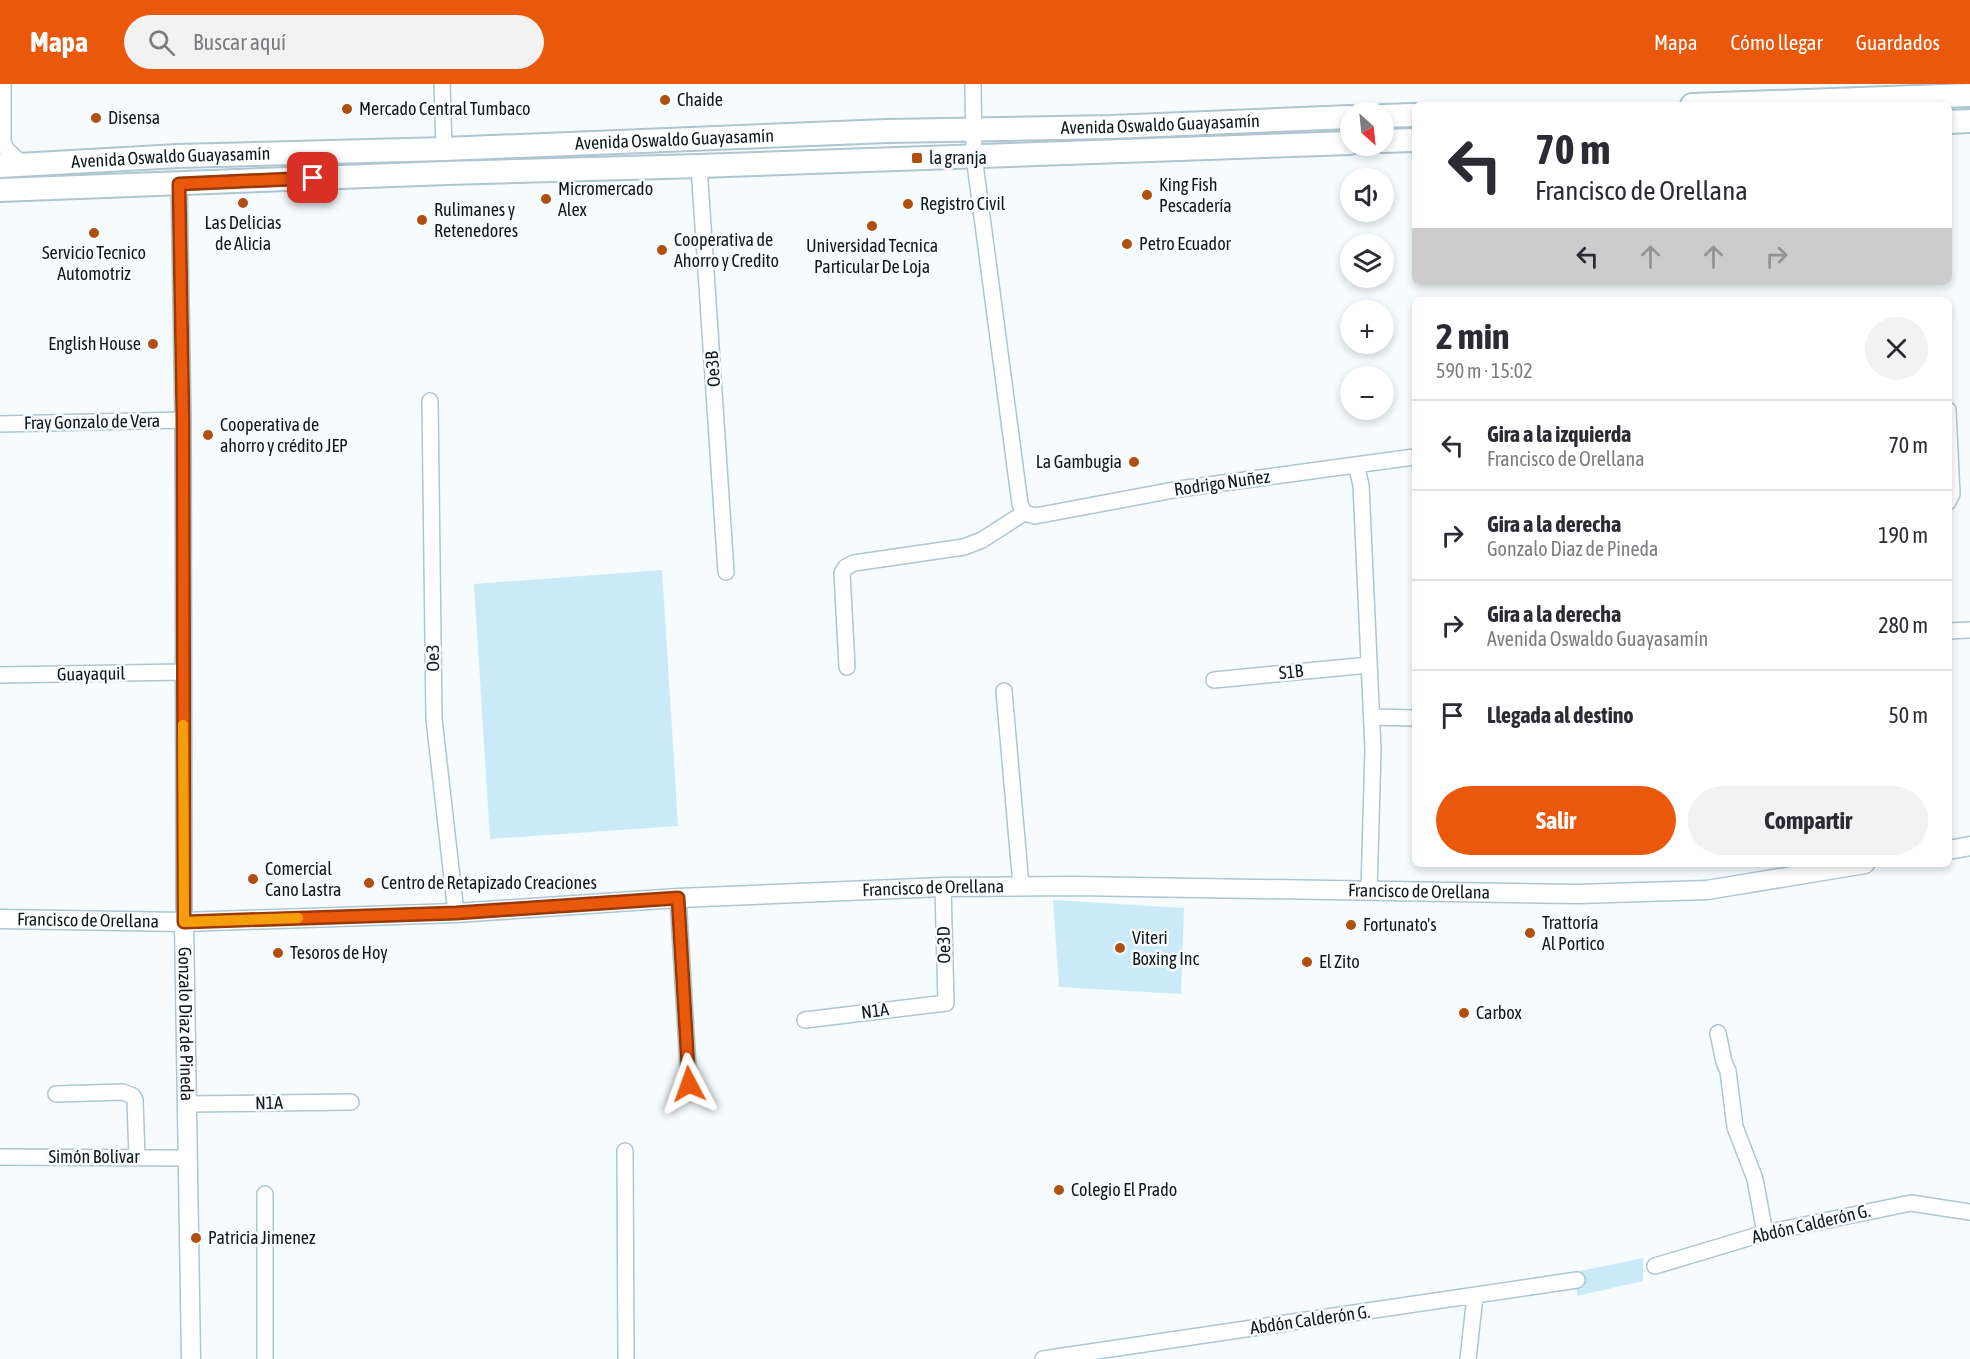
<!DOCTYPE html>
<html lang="es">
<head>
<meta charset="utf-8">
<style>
	:root { --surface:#fff; --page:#f2f2f3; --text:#2b2b33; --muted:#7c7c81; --line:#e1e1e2; --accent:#ea580c }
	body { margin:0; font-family:"Asap Condensed",sans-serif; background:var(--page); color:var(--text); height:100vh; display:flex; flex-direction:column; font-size:22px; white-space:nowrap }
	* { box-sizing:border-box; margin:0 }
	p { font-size:20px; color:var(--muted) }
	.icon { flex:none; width:33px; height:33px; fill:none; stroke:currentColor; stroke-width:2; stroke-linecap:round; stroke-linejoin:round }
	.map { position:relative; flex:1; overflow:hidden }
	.details { position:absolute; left:1412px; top:213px; width:540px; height:570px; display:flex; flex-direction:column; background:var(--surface); border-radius:9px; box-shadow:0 3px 9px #0003 }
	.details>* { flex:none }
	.guide { position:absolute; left:1412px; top:18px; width:540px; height:183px; border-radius:9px; box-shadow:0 3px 9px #0003; background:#fff; color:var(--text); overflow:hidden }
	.needle { width:39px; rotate:153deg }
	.buttons { position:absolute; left:1340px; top:18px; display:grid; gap:12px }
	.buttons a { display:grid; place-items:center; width:54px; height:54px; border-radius:50%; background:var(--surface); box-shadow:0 3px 9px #0003; font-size:30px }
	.pin { position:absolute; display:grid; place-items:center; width:51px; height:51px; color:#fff; margin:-26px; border-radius:12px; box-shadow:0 3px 9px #0006 }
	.me { position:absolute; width:66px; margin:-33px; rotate:356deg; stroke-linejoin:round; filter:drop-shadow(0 0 4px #0008) }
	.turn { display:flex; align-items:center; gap:21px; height:126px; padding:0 24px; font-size:27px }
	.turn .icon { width:78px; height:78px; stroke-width:2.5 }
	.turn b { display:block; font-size:42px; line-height:51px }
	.lanes { display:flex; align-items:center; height:57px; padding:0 24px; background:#0003; justify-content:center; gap:30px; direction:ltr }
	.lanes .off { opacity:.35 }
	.round { display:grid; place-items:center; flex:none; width:63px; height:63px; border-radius:32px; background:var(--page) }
	.headline { display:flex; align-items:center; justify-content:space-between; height:102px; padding:0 24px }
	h1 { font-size:36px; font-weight:700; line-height:45px }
	.action { display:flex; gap:12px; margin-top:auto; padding:12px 24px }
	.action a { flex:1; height:69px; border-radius:36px; background:var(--accent); color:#fff; font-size:24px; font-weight:700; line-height:69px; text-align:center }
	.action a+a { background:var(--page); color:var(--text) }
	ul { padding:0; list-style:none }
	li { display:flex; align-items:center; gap:18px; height:90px; padding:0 24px; border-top:2px solid var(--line) }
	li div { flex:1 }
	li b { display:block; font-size:22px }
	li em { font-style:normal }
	header { display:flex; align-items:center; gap:36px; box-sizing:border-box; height:84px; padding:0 30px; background:var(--accent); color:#fff }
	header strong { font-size:28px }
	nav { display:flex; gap:33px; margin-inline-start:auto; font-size:21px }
	.search { width:420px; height:54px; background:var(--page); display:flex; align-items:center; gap:15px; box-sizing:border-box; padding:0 21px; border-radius:33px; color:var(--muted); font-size:22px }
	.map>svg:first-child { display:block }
	.green { fill:#caeaf8 }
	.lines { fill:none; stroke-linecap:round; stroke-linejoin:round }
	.minor-casing { stroke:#adc6d1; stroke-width:18 }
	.tertiary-casing { stroke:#adc6d1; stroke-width:21 }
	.primary-casing { stroke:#adc6d1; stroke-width:26 }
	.minor { stroke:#fff; stroke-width:15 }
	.tertiary { stroke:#fff; stroke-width:18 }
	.primary { stroke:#fff; stroke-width:22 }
	.route-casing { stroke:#983908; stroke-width:15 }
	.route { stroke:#ea580c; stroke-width:10 }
	.slow { stroke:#f59e0b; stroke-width:10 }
	.poi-dot { fill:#b04f10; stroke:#f6fcfe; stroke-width:2 }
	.labels { text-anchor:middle; stroke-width:5; stroke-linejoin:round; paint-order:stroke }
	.poi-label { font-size:18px; fill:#0f191c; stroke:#f6fcfe; text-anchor:start }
	.street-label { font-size:18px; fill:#0f191c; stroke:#f6fcfe }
</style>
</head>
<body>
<header>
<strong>Mapa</strong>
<div class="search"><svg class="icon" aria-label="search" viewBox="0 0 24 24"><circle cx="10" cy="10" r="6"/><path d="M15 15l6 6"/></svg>Buscar aquí</div>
<nav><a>Mapa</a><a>Cómo llegar</a><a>Guardados</a></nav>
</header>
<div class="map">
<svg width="1970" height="1275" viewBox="0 0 1970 1275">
	<rect width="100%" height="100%" fill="#f6fcfe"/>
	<path class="green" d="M662,486L678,742L490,755L474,500Z
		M1053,816L1184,824L1181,910L1059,903Z
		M1643,1174V1197L1577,1212L1576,1188Z"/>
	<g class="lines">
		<g class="minor-casing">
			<path id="minor" d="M3,0V57L6,65L22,80
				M442,0L444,65
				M973,0L974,72L1020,420L1024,429L1035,432L1179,405L1414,373
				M699,82L726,488
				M179,100L183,336L184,838
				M430,317L434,635L456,829
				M1948,326L1952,410L1948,418
				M0,340L183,336
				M1356,381L1361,401L1373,665L1369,807
				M1948,547L1970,546
				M847,583L842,489L846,483L854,479L964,463L982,456L1024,429
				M0,591L183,588
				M1214,596L1369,581
				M1004,607L1021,802
				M1372,633L1414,634
				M678,814L689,1000
				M805,936L946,919L943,803
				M1718,949L1724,978L1728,987L1735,1043L1755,1095L1765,1149
				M56,1010L123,1008L133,1012L135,1016L137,1073
				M187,1020L351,1018
				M625,1067L626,1275
				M0,1073L187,1074
				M1655,1182L1765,1149L1911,1119L1970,1128
				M265,1275V1110
				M1043,1275L1577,1196
				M1468,1275L1475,1212"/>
		</g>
		<g class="tertiary-casing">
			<g id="tertiary">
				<path d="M1948,766L1970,762"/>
				<path id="s1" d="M0,835L184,838L456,829L678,814L943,803L1074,802L1578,810L1707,806L1865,780"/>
				<path id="s2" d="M184,838L191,1275"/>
			</g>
		</g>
		<g class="primary-casing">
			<g id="primary">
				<path d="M1692,21L1970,11"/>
				<path d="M1383,32L1414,31"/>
				<path d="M1948,38L1970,37"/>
				<path d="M1383,57L1414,56"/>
				<path id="s3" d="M0,82L178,72L444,65L887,47L1111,43L1350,33"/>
				<path d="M0,106L447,89L699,82L1350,59"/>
			</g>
		</g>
		<use href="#minor" class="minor"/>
		<use href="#tertiary" class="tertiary"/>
		<use href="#primary" class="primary"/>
	</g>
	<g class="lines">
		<g class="route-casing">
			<path id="route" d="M313,94L179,100L183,336L184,838L456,829L678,814L689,1000"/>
		</g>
		<use href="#route" class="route"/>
		<path class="slow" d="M183,641L184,838L298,834"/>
	</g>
	<g class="poi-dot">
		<circle cx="665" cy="16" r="6"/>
		<circle cx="347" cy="25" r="6"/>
		<circle cx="96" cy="34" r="6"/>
		<rect x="911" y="68" width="12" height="12" rx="3"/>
		<circle cx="1147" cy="111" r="6"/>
		<circle cx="546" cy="115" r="6"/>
		<circle cx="243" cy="119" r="6"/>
		<circle cx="908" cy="120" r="6"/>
		<circle cx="422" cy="136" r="6"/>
		<circle cx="872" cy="142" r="6"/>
		<circle cx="94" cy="149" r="6"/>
		<circle cx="1127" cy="160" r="6"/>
		<circle cx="662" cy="166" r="6"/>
		<circle cx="153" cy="260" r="6"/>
		<circle cx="208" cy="351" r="6"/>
		<circle cx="1134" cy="378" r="6"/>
		<circle cx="253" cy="795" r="6"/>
		<circle cx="369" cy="799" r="6"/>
		<circle cx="1351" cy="841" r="6"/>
		<circle cx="1530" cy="849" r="6"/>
		<circle cx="1120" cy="864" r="6"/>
		<circle cx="278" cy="869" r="6"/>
		<circle cx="1307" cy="878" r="6"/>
		<circle cx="1464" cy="929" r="6"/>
		<circle cx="1059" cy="1106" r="6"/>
		<circle cx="196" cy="1154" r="6"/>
	</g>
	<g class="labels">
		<g class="poi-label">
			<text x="677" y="22">Chaide</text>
			<text x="359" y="31">Mercado Central Tumbaco</text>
			<text x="108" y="40">Disensa</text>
			<text x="929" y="80">la granja</text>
			<text x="1159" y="107">King Fish<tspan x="1159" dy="21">Pescadería</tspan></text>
			<text x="558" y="111">Micromercado<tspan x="558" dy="21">Alex</tspan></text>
			<text x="920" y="126">Registro Civil</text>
			<text x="434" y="132">Rulimanes y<tspan x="434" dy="21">Retenedores</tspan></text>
			<text x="243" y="145" text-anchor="middle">Las Delicias<tspan x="243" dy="21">de Alicia</tspan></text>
			<text x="674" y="162">Cooperativa de<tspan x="674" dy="21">Ahorro y Credito</tspan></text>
			<text x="1139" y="166">Petro Ecuador</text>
			<text x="872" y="168" text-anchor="middle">Universidad Tecnica<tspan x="872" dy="21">Particular De Loja</tspan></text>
			<text x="94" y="175" text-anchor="middle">Servicio Tecnico<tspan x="94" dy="21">Automotriz</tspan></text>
			<text x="141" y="266" text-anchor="end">English House</text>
			<text x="220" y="347">Cooperativa de<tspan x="220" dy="21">ahorro y crédito JEP</tspan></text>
			<text x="1122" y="384" text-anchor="end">La Gambugia</text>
			<text x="265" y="791">Comercial<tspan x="265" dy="21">Cano Lastra</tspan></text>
			<text x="381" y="805">Centro de Retapizado Creaciones</text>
			<text x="1542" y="845">Trattoría<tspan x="1542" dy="21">Al Portico</tspan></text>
			<text x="1363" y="847">Fortunato's</text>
			<text x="1132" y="860">Viteri<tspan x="1132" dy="21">Boxing Inc</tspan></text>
			<text x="290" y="875">Tesoros de Hoy</text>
			<text x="1319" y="884">El Zito</text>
			<text x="1476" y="935">Carbox</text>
			<text x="1071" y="1112">Colegio El Prado</text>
			<text x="208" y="1160">Patricia Jimenez</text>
		</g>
		<g class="street-label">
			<text dy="6" stroke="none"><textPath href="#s3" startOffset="1161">Avenida Oswaldo Guayasamín</textPath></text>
			<text dy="6" stroke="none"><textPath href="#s3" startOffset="675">Avenida Oswaldo Guayasamín</textPath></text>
			<text dy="6" stroke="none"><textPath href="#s3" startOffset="171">Avenida Oswaldo Guayasamín</textPath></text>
			<text transform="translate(713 285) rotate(-94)" y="6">Oe3B</text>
			<text transform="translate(92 338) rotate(-1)" y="6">Fray Gonzalo de Vera</text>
			<text transform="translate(1222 399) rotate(-8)" y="6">Rodrigo Nuñez</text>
			<text transform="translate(433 574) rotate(-91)" y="6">Oe3</text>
			<text transform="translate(1291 588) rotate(-6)" y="6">S1B</text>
			<text transform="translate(91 590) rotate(-1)" y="6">Guayaquil</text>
			<text dy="6" stroke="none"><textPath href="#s1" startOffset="934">Francisco de Orellana</textPath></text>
			<text dy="6" stroke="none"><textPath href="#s1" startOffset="1420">Francisco de Orellana</textPath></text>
			<text dy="6" stroke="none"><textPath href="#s1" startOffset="88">Francisco de Orellana</textPath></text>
			<text transform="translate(944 861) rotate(-91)" y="6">Oe3D</text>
			<text transform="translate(875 927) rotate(-7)" y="6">N1A</text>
			<text dy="6" stroke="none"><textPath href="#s2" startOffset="102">Gonzalo Diaz de Pineda</textPath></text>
			<text transform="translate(269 1019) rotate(-1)" y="6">N1A</text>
			<text x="94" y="1079">Simón Bolívar</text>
			<text transform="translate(1811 1140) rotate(-13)" y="6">Abdón Calderón G.</text>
			<text transform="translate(1310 1236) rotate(-8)" y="6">Abdón Calderón G.</text>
		</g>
	</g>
</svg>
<div class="buttons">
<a><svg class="needle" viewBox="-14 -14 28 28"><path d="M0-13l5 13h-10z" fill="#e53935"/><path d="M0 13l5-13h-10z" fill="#7c7c81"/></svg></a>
<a><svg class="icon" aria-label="sound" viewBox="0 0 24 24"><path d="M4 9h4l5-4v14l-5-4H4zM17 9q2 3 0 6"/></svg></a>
<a><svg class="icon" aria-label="layers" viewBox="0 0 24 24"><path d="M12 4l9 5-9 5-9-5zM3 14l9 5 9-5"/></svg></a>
<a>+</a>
<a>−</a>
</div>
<div class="pin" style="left:313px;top:94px;background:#d93025"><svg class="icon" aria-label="arrive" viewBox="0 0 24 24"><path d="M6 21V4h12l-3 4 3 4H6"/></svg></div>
<svg class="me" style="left:689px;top:1000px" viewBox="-20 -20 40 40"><path d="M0-17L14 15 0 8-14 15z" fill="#ea580c" stroke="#fff" stroke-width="4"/></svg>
<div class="guide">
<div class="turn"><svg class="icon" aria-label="left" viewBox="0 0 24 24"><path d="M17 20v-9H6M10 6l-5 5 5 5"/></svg><div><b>70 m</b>Francisco de Orellana</div></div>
<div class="lanes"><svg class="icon" aria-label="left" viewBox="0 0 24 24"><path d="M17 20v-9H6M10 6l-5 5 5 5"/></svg><svg class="icon off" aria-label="ahead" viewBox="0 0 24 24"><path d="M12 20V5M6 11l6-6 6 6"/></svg><svg class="icon off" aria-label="ahead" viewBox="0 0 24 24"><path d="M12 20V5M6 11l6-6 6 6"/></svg><svg class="icon off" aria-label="right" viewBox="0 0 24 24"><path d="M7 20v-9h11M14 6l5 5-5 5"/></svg></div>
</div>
<section class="details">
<div class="headline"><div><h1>2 min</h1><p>590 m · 15:02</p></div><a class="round"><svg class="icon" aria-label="close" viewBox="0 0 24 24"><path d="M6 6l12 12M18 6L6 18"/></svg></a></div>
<ul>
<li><svg class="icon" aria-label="left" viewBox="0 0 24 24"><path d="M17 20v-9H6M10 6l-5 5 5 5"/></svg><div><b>Gira a la izquierda</b><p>Francisco de Orellana</p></div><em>70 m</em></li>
<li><svg class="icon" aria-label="right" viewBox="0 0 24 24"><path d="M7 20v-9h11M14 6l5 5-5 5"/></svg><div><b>Gira a la derecha</b><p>Gonzalo Diaz de Pineda</p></div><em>190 m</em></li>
<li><svg class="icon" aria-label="right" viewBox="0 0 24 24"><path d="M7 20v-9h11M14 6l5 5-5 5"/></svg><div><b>Gira a la derecha</b><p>Avenida Oswaldo Guayasamín</p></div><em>280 m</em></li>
<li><svg class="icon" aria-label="arrive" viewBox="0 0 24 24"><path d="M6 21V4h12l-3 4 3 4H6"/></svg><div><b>Llegada al destino</b></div><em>50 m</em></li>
</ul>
<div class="action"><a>Salir</a><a>Compartir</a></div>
</section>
</div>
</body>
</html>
